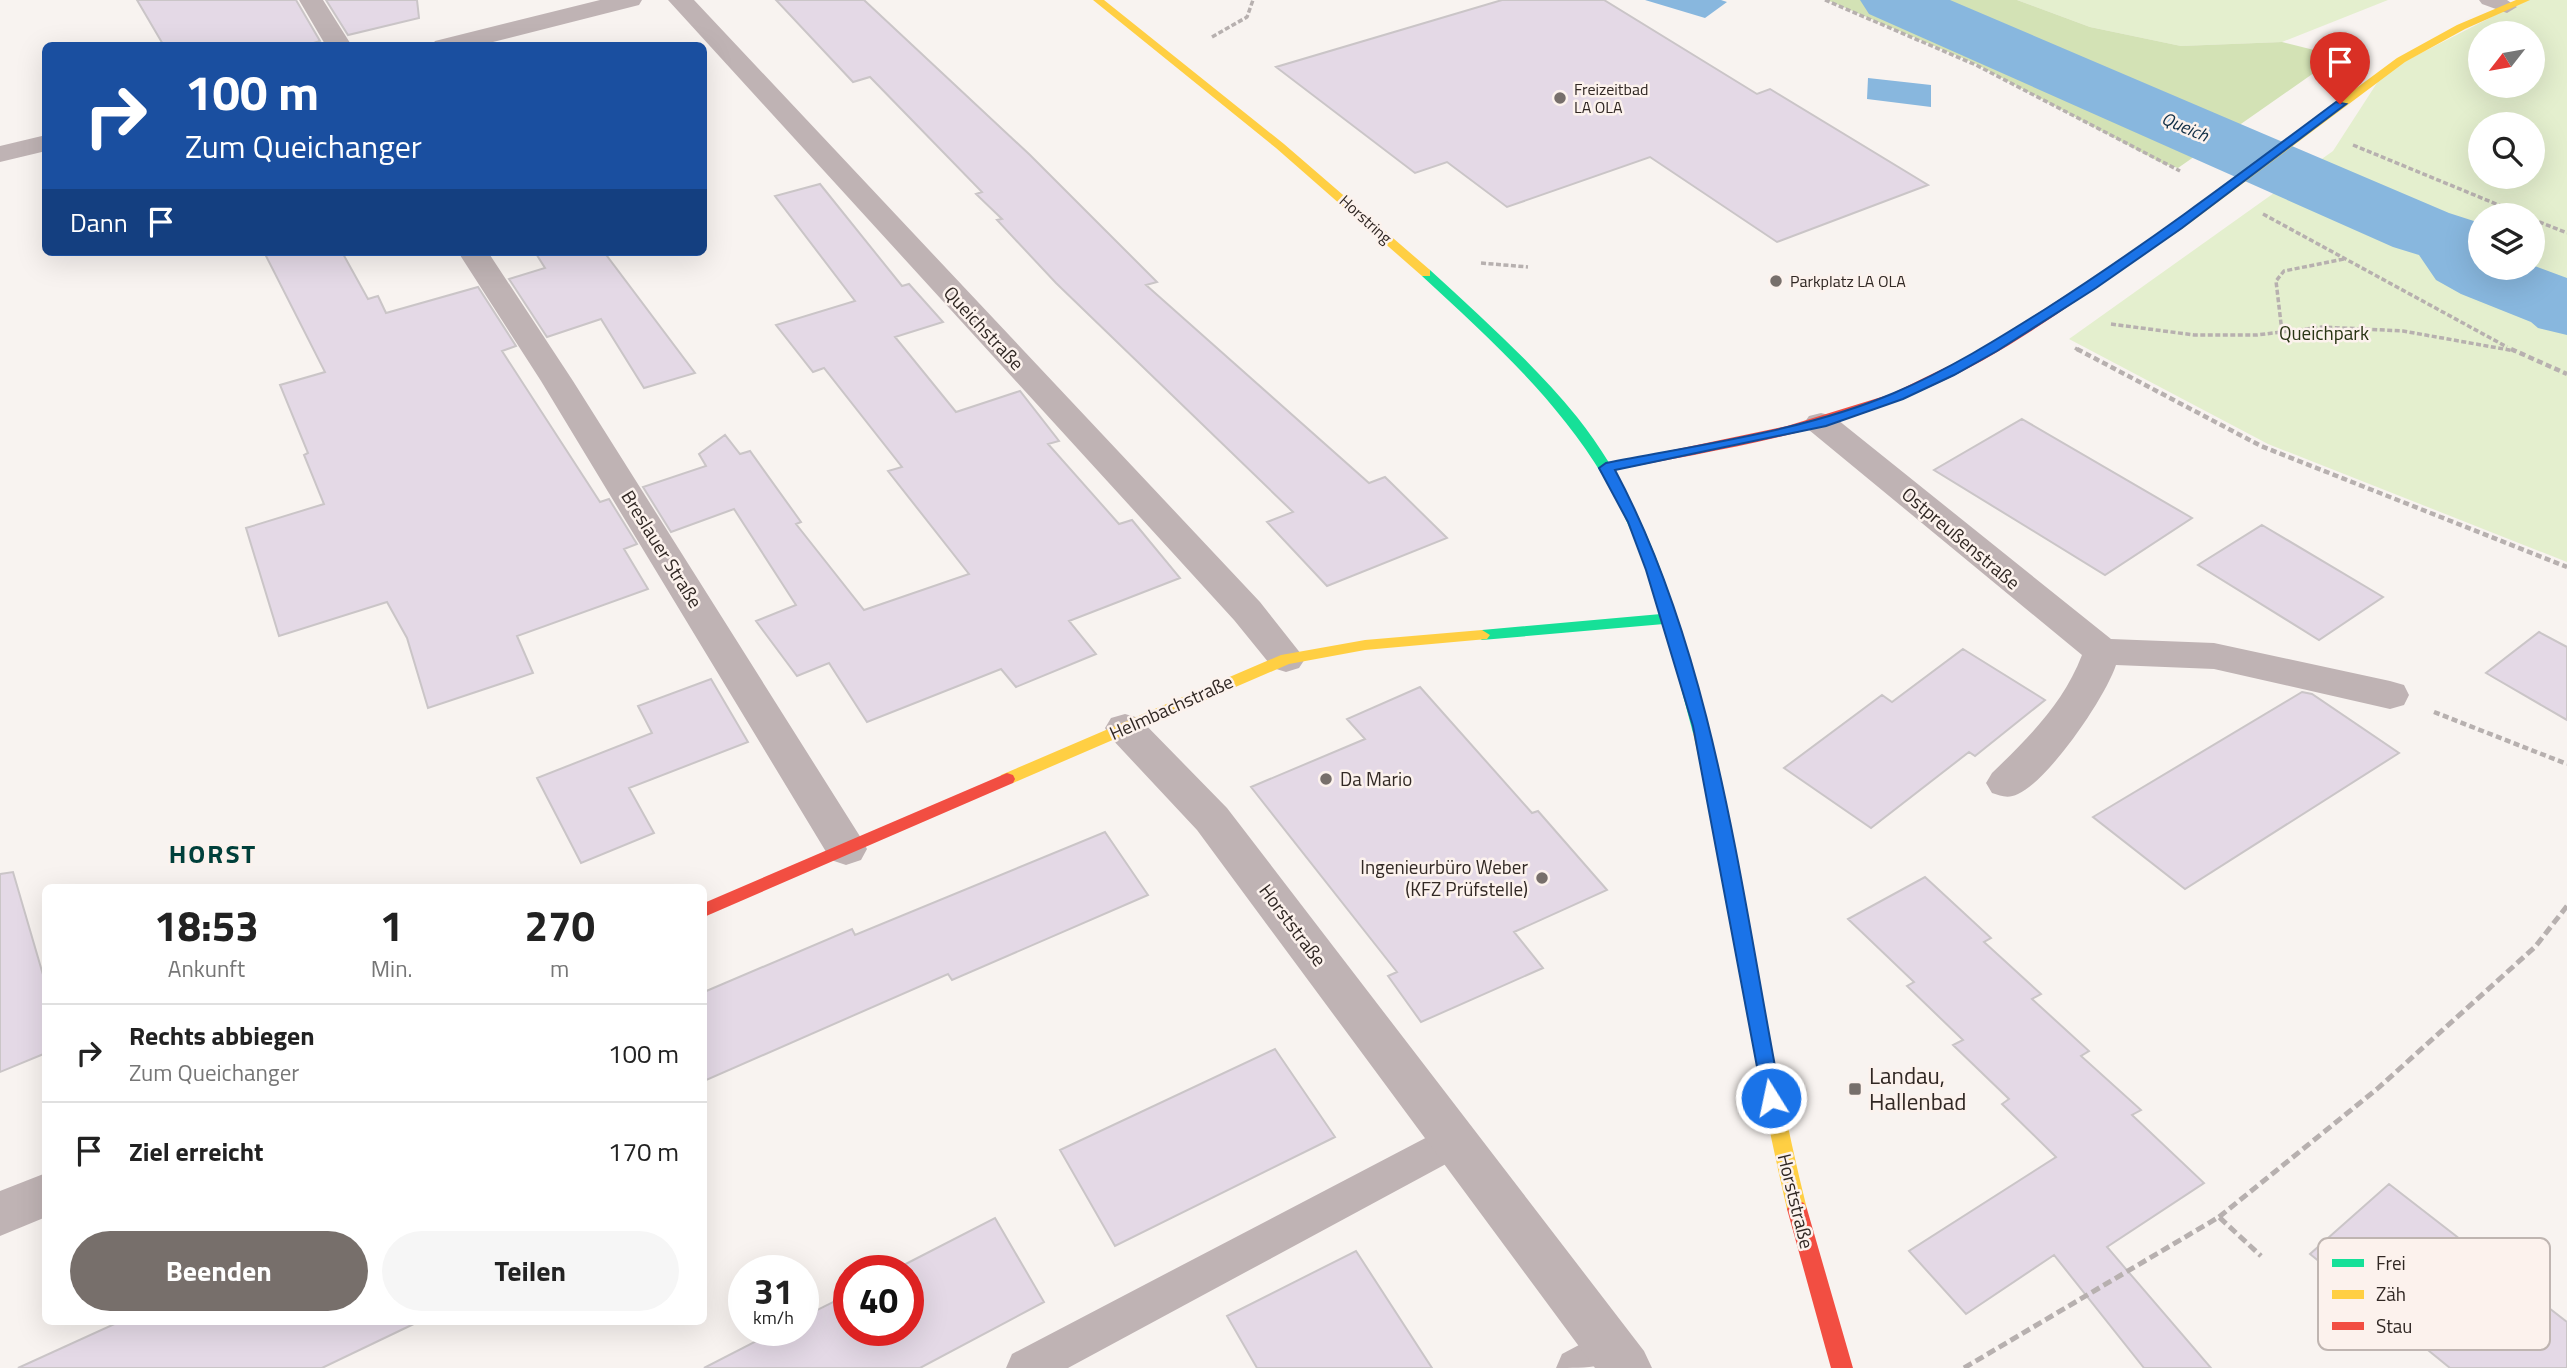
<!DOCTYPE html>
<html lang="de">
<head>
<meta charset="utf-8">
<style>
	:root { --surface:#fff; --page:#f6f6f6; --text:#222; --muted:#767676; --line:#e0e0e0; --accent:#776f6b }
	body { margin:0; font-family:"Titillium Web",sans-serif; background:var(--page); color:var(--text); height:100vh; display:flex; flex-direction:column; font-size:26px; white-space:nowrap }
	* { box-sizing:border-box; margin:0 }
	p { font-size:23px; color:var(--muted) }
	.icon { flex:none; width:38px; height:38px; fill:none; stroke:currentColor; stroke-width:2; stroke-linecap:round; stroke-linejoin:round }
	.map { position:relative; flex:1; overflow:hidden }
	.drawer { position:absolute; left:42px; top:884px; width:665px; height:441px; display:flex; flex-direction:column; background:var(--surface); border-radius:10px; box-shadow:0 7px 28px #0002 }
	.drawer>* { flex:none }
	.banner { position:absolute; left:42px; top:42px; width:665px; height:214px; border-radius:10px; box-shadow:0 7px 28px #0002; background:#1a4fa0; color:#fff; overflow:hidden }
	.needle { width:46px; rotate:239deg }
	.controls { position:absolute; left:2468px; top:21px; display:grid; gap:14px }
	.controls a { display:grid; place-items:center; width:77px; height:77px; border-radius:50%; background:var(--surface); box-shadow:0 7px 28px #0002; font-size:35px }
	.speed { position:absolute; left:728px; top:1255px; display:flex; gap:14px; font-size:35px; font-weight:700; text-align:center }
	.speed>* { display:grid; place-content:center; width:91px; height:91px; border-radius:50%; background:var(--surface); box-shadow:0 7px 28px #0002; line-height:1 }
	.speed small { font-size:18px; font-weight:400 }
	.speed .limit { border:10px solid #d22; background:#fff; color:#111 }
	.pin { position:absolute; display:grid; place-items:center; width:60px; height:60px; color:#fff; margin:-72px -30px; border-radius:50% 50% 50% 0; rotate:-45deg; box-shadow:0 0 7px #0007 }
	.pin .icon { rotate:45deg }
	.me { position:absolute; width:77px; margin:-38px; rotate:350deg; stroke-linejoin:round; filter:drop-shadow(0 0 5px #0008) }
	.turn { display:flex; align-items:center; gap:24px; height:147px; padding:0 28px; font-size:32px }
	.turn .icon { width:91px; height:91px; stroke-width:2.5 }
	.turn b { display:block; font-size:49px; line-height:60px }
	.then { display:flex; align-items:center; height:66px; padding:0 28px; background:#0003; gap:14px; font-size:26px }
	.eta { display:flex; justify-content:space-evenly; align-items:center; height:119px; text-align:center }
	.eta b { font-size:42px; font-weight:700; line-height:49px }
	.action { display:flex; gap:14px; margin-top:auto; padding:14px 28px }
	.action a { flex:1; height:80px; border-radius:42px; background:var(--accent); color:#fff; font-size:28px; font-weight:700; line-height:80px; text-align:center }
	.action a+a { background:var(--page); color:var(--text) }
	ul { padding:0; list-style:none }
	li { display:flex; align-items:center; gap:21px; height:98px; padding:0 28px; border-top:2px solid var(--line) }
	li div { flex:1 }
	li b { display:block; font-size:26px }
	li em { font-style:normal }
	.map>svg:first-child { display:block }
	.green { fill:#e4efce; fill-rule:evenodd }
	.forest { fill:#d3e2b5 }
	.water { fill:#88b7de }
	.lines { fill:none; stroke-linecap:round; stroke-linejoin:round }
	.river { fill:#88b7de; fill-rule:evenodd }
	.building { fill:#e4d9e6; stroke:#cac5c7; stroke-width:2 }
	.path-far2 { stroke:#b7b0af; stroke-width:3.5; stroke-dasharray:5 2.5; stroke-linecap:butt }
	.path-far1 { stroke:#b7b0af; stroke-width:4.5; stroke-dasharray:6 3.5; stroke-linecap:butt }
	.path { stroke:#b7b0af; stroke-width:5; stroke-dasharray:9 4.5; stroke-linecap:butt }
	.lane { fill:#bfb3b4; fill-rule:evenodd }
	.street { fill:#bfb3b4; fill-rule:evenodd }
	.fast { fill:#16e098; fill-rule:evenodd }
	.slow { fill:#ffcf43; fill-rule:evenodd }
	.jam { fill:#f24e42; fill-rule:evenodd }
	.route { fill:#1a73e8; stroke:#114b97; stroke-width:2 }
	.poi-dot { fill:#776f6b; stroke:#fcf2ed; stroke-width:2.5 }
	.labels { text-anchor:middle; stroke-width:5; stroke-linejoin:round; paint-order:stroke }
	.far-poi-label { font-size:16px; fill:#312824; stroke:#fcf2ed; text-anchor:start }
	.far-street-label { font-size:16px; fill:#312824; stroke:#fcf2ed }
	.far-water-label { font-size:18px; font-style:italic; fill:#0f2d45; stroke:#fcf2ed }
	.street-label { font-size:19px; fill:#312824; stroke:#fcf2ed }
	.park-label { font-size:19px; fill:#283413; stroke:#fcf2ed }
	.poi-label { font-size:19px; fill:#312824; stroke:#fcf2ed; text-anchor:start }
	.near-poi-label { font-size:23px; fill:#312824; stroke:#fcf2ed; text-anchor:start }
	.district-label { font-size:26px; font-weight:bold; letter-spacing:2px; fill:#00403b; stroke:#fcf2ed }
	.key { fill:#fcf2ed; stroke:#bfb5b1; stroke-width:2 }
	.key-label { font-size:19px; fill:#312824 }
</style>
</head>
<body>
<div class="map">
<svg width="2567" height="1368" viewBox="0 0 2567 1368">
	<rect width="100%" height="100%" fill="#f8f3f0"/>
	<path class="green" d="M2017,0H2388L2282,42L2181,46L2090,27Z
		M2525,0H2567V562L2268,444L2069,339L2333,151L2384,72ZM2480,33H2532V86H2480ZM2480,124H2532V177H2480ZM2480,215H2532V268H2480Z"/>
	<path class="forest" d="M1827,0H2017L2090,27L2181,46L2282,42L2338,56L2178,168L2162,163L1974,63Z"/>
	<path class="water" d="M1645,0H1721L1727,2L1705,18Z
		M1868,78L1931,85V107L1867,99Z"/>
	<g class="lines">
		<path class="river" d="M1860,0H1950L2449,213L2480,223V268H2532V265L2567,278V335L2538,328L2531,322L2461,294L2436,280L2419,255L2393,247L1869,14Z"/>
	</g>
	<path class="building" d="M137,0H296L320,41L304,46H164Z
		M326,0H417L419,18L348,35Z
		M776,0H864L1030,155L1157,282L1146,285L1369,483L1385,477L1447,538L1327,586L1267,522L1293,512L1056,283L997,220L1002,219L976,194L982,192L870,77L853,82Z
		M1502,0H1604L1757,94L1770,89L1928,185L1777,242L1650,157L1507,207L1447,162L1415,173L1276,67Z
		M820,184L902,286L909,284L943,322L895,337L956,412L1020,391L1059,441L1048,444L1119,524L1132,520L1180,578L1069,621L1096,654L1016,687L1001,669L867,722L829,663L797,676L756,621L796,605L734,509L671,532L643,487L706,466L699,454L725,435L740,454L750,451L801,522L796,524L864,610L969,574L888,471L902,467L824,368L813,372L776,325L855,301L775,196Z
		M264,252H342L368,299L378,296L386,313L478,287L516,346L502,351L600,502L609,499L637,544L624,549L648,589L517,636L533,673L428,708L407,638L387,602L279,636L246,528L324,504L304,455L308,453L280,385L325,372Z
		M535,252H604L695,373L644,388L601,319L547,337L509,279L545,268Z
		M2022,419L2192,518L2105,575L1934,470Z
		M2262,525L2383,597L2319,640L2198,565Z
		M2539,632L2567,647V720L2486,673Z
		M1963,649L2045,700L1975,756L1969,752L1871,828L1784,768L1882,695L1892,702Z
		M711,679L748,742L629,788L654,833L581,863L537,778L652,733L638,706Z
		M1420,687L1532,813L1538,811L1607,890L1514,932L1543,968L1421,1022L1388,976L1397,972L1251,787L1365,739L1347,719Z
		M2302,692L2312,694L2399,753L2185,889L2093,817Z
		M1105,832L1148,895L952,980L948,974L704,1081V992L852,929L855,935Z
		M13,872L46,985V1053L0,1072V874Z
		M1925,877L1991,938L1984,942L2041,994L2032,999L2089,1051L2081,1056L2141,1110L2132,1115L2204,1183L2107,1247L2211,1368H2144L2054,1255L1966,1314L1909,1251L2056,1157L2002,1104L2009,1099L1953,1045L1963,1040L1907,986L1914,982L1848,919Z
		M1275,1049L1335,1137L1115,1246L1060,1150Z
		M2389,1184L2567,1322V1368H2450L2310,1254Z
		M995,1218L1044,1302L920,1368H704L778,1330H803V1317L849,1294V1330H908V1270H894Z
		M1356,1251L1432,1368H1257L1227,1316Z
		M121,1321H420L322,1368H18Z"/>
	<g class="lines">
		<path class="path-far2" d="M1825,0L1976,65L2180,171
			M1212,37L1247,17L1253,0
			M2353,145L2523,215
			M2263,214L2507,347
			M2532,219L2567,233
			M1481,263L1528,267
			M2111,324L2194,335H2257L2322,327L2403,331L2515,351
			M2282,332L2276,281L2284,271L2344,259
			M2075,348L2080,351"/>
		<path class="path-far1" d="M2077,349L2261,446L2567,567
			M2511,349L2567,374
			M2434,712L2567,764"/>
		<path class="path" d="M2219,1217L2377,1089L2535,947L2567,906
			M1964,1368L2219,1217L2261,1256"/>
		<path class="lane" d="M2479,0H2507L2517,7L2507,13L2482,4Z
			M1456,1122L1470,1127L1475,1139L1470,1151L1068,1368H1006L1012,1354Z
			M1611,1328L1626,1334L1632,1348C1619,1368 1585,1368 1556,1368L1562,1354Z"/>
		<path class="street" d="M299,0H323L352,46H326Z
			M600,0H642L639,5L477,46H431L435,41Z
			M668,0H694L1260,602L1305,659L1299,668L1286,672L1273,668L1234,620Z
			M46,135V151L0,162V146Z
			M458,252H488L573,381L861,838L867,849L861,860L846,865L831,860L541,381Z
			M1821,413L1833,416L2111,639L2214,643L2390,681L2404,685L2409,695L2404,705L2390,709L2214,669L2116,665C2105,698 2049,780 2018,794C2008,799 2001,796 1992,793L1986,783L1992,773C2029,737 2063,704 2082,655L1809,430L1804,423L1809,416Z
			M1125,714L1139,718L1227,808L1644,1351L1652,1368H1595L1197,830L1111,738L1105,728L1111,718Z
			M46,1173V1217L0,1236V1191Z"/>
		<path class="fast" d="M1426,269L1430,270C1481,317 1533,363 1577,417C1650,509 1681,621 1709,733L1707,737H1695L1693,733L1664,624L1482,640L1474,635L1482,630L1661,614C1646,567 1629,519 1603,476C1556,398 1488,337 1422,276V270Z"/>
		<path class="slow" d="M1093,0H1104L1284,144L1430,270V276H1422L1276,148Z
			M2516,0H2530L2465,29L2405,62L2182,229L2125,267L2121,268L2115,264L2174,223L2397,58L2457,25Z
			M1482,630L1490,635L1487,639L1365,650L1289,664L1013,783H1001L999,779L1001,775L1281,655L1365,640Z
			M1701,727L1709,733C1746,891 1768,1052 1807,1209L1804,1215L1797,1218L1790,1215L1787,1209C1750,1052 1729,891 1693,733Z"/>
		<path class="jam" d="M2121,260L2127,264L2125,267C2063,310 2000,356 1930,387C1829,434 1715,450 1606,472L1599,468L1606,464L1787,426L1891,394L1979,351Z
			M1007,773L1013,775L1015,779L1013,783L704,917V903Z
			M1797,1200L1804,1203L1807,1209L1853,1368H1831L1787,1209L1790,1203Z"/>
	</g>
	<path class="route" d="M2336,102L2346,104L2182,228L2096,288L1997,351L1954,375L1903,399L1826,426L1615,470C1715,657 1741,891 1781,1098L1778,1104H1764L1693,726L1646,570L1628,522L1599,468L1606,463C1702,444 1804,431 1894,393C1948,370 1998,339 2047,308C2147,244 2241,173 2336,102Z"/>
	<g class="poi-dot">
		<circle cx="1560" cy="98" r="7"/>
		<circle cx="1776" cy="281" r="7"/>
		<circle cx="1326" cy="779" r="7"/>
		<circle cx="1542" cy="878" r="7"/>
		<rect x="1848" y="1082" width="14" height="14" rx="3.5"/>
	</g>
	<g class="labels">
		<g class="far-poi-label">
			<text x="1574" y="95">Freizeitbad<tspan x="1574" dy="18">LA OLA</tspan></text>
			<text x="1790" y="287">Parkplatz LA OLA</text>
		</g>
		<g class="far-street-label">
			<text transform="translate(1366 219) rotate(42)" y="6">Horstring</text>
		</g>
		<g class="far-water-label">
			<text transform="translate(2185 127) rotate(23)" y="6">Queich</text>
		</g>
		<g class="street-label">
			<text transform="translate(984 328) rotate(47)" y="7">Queichstraße</text>
			<text transform="translate(1961 538) rotate(40)" y="7">Ostpreußenstraße</text>
			<text transform="translate(662 549) rotate(58)" y="7">Breslauer Straße</text>
			<text transform="translate(1171 707) rotate(-24)" y="7">Helmbachstraße</text>
			<text transform="translate(1293 925) rotate(53)" y="7">Horststraße</text>
			<text transform="translate(1796 1201) rotate(76)" y="7">Horststraße</text>
		</g>
		<g class="park-label">
			<text x="2324" y="340">Queichpark</text>
		</g>
		<g class="poi-label">
			<text x="1340" y="786">Da Mario</text>
			<text x="1528" y="874" text-anchor="end">Ingenieurbüro Weber<tspan x="1528" dy="22">(KFZ Prüfstelle)</tspan></text>
		</g>
		<g class="near-poi-label">
			<text x="1869" y="1084">Landau,<tspan x="1869" dy="26">Hallenbad</tspan></text>
		</g>
		<g class="district-label">
			<text x="213" y="863">HORST</text>
		</g>
	</g>
	<rect x="2318" y="1238" width="232" height="112" rx="10" class="key"/>
	<rect x="2332" y="1259" width="32" height="8" fill="#16e098"/>
	<rect x="2332" y="1290" width="32" height="9" fill="#ffcf43"/>
	<rect x="2332" y="1322" width="32" height="8" fill="#f24e42"/>
	<g class="key-label">
		<text x="2376" y="1270">Frei</text>
		<text x="2376" y="1301">Zäh</text>
		<text x="2376" y="1333">Stau</text>
	</g>
</svg>
<div class="controls">
<a><svg class="needle" viewBox="-14 -14 28 28"><path d="M0-13l5 13h-10z" fill="#e53935"/><path d="M0 13l5-13h-10z" fill="#767676"/></svg></a>
<a><svg class="icon" aria-label="search" viewBox="0 0 24 24"><circle cx="10" cy="10" r="6"/><path d="M15 15l6 6"/></svg></a>
<a><svg class="icon" aria-label="layers" viewBox="0 0 24 24"><path d="M12 4l9 5-9 5-9-5zM3 14l9 5 9-5"/></svg></a>
</div>
<div class="speed"><div>31<small>km/h</small></div><div class="limit">40</div></div>
<div class="pin" style="left:2340px;top:104px;background:#d93025"><svg class="icon" aria-label="arrive" viewBox="0 0 24 24"><path d="M6 21V4h12l-3 4 3 4H6"/></svg></div>
<svg class="me" style="left:1771px;top:1098px" viewBox="-20 -20 40 40"><circle r="17" fill="#1a73e8" stroke="#fff" stroke-width="3"/><path d="M0-11L8 9 0 5-8 9z" fill="#fff"/></svg>
<div class="banner">
<div class="turn"><svg class="icon" aria-label="right" viewBox="0 0 24 24"><path d="M7 20v-9h11M14 6l5 5-5 5"/></svg><div><b>100 m</b>Zum Queichanger</div></div>
<div class="then">Dann<svg class="icon" aria-label="arrive" viewBox="0 0 24 24"><path d="M6 21V4h12l-3 4 3 4H6"/></svg></div>
</div>
<section class="drawer">
<div class="eta">
<div><b>18:53</b><p>Ankunft</p></div>
<div><b>1</b><p>Min.</p></div>
<div><b>270</b><p>m</p></div>
</div>
<ul>
<li><svg class="icon" aria-label="right" viewBox="0 0 24 24"><path d="M7 20v-9h11M14 6l5 5-5 5"/></svg><div><b>Rechts abbiegen</b><p>Zum Queichanger</p></div><em>100 m</em></li>
<li><svg class="icon" aria-label="arrive" viewBox="0 0 24 24"><path d="M6 21V4h12l-3 4 3 4H6"/></svg><div><b>Ziel erreicht</b></div><em>170 m</em></li>
</ul>
<div class="action"><a>Beenden</a><a>Teilen</a></div>
</section>
</div>
</body>
</html>
